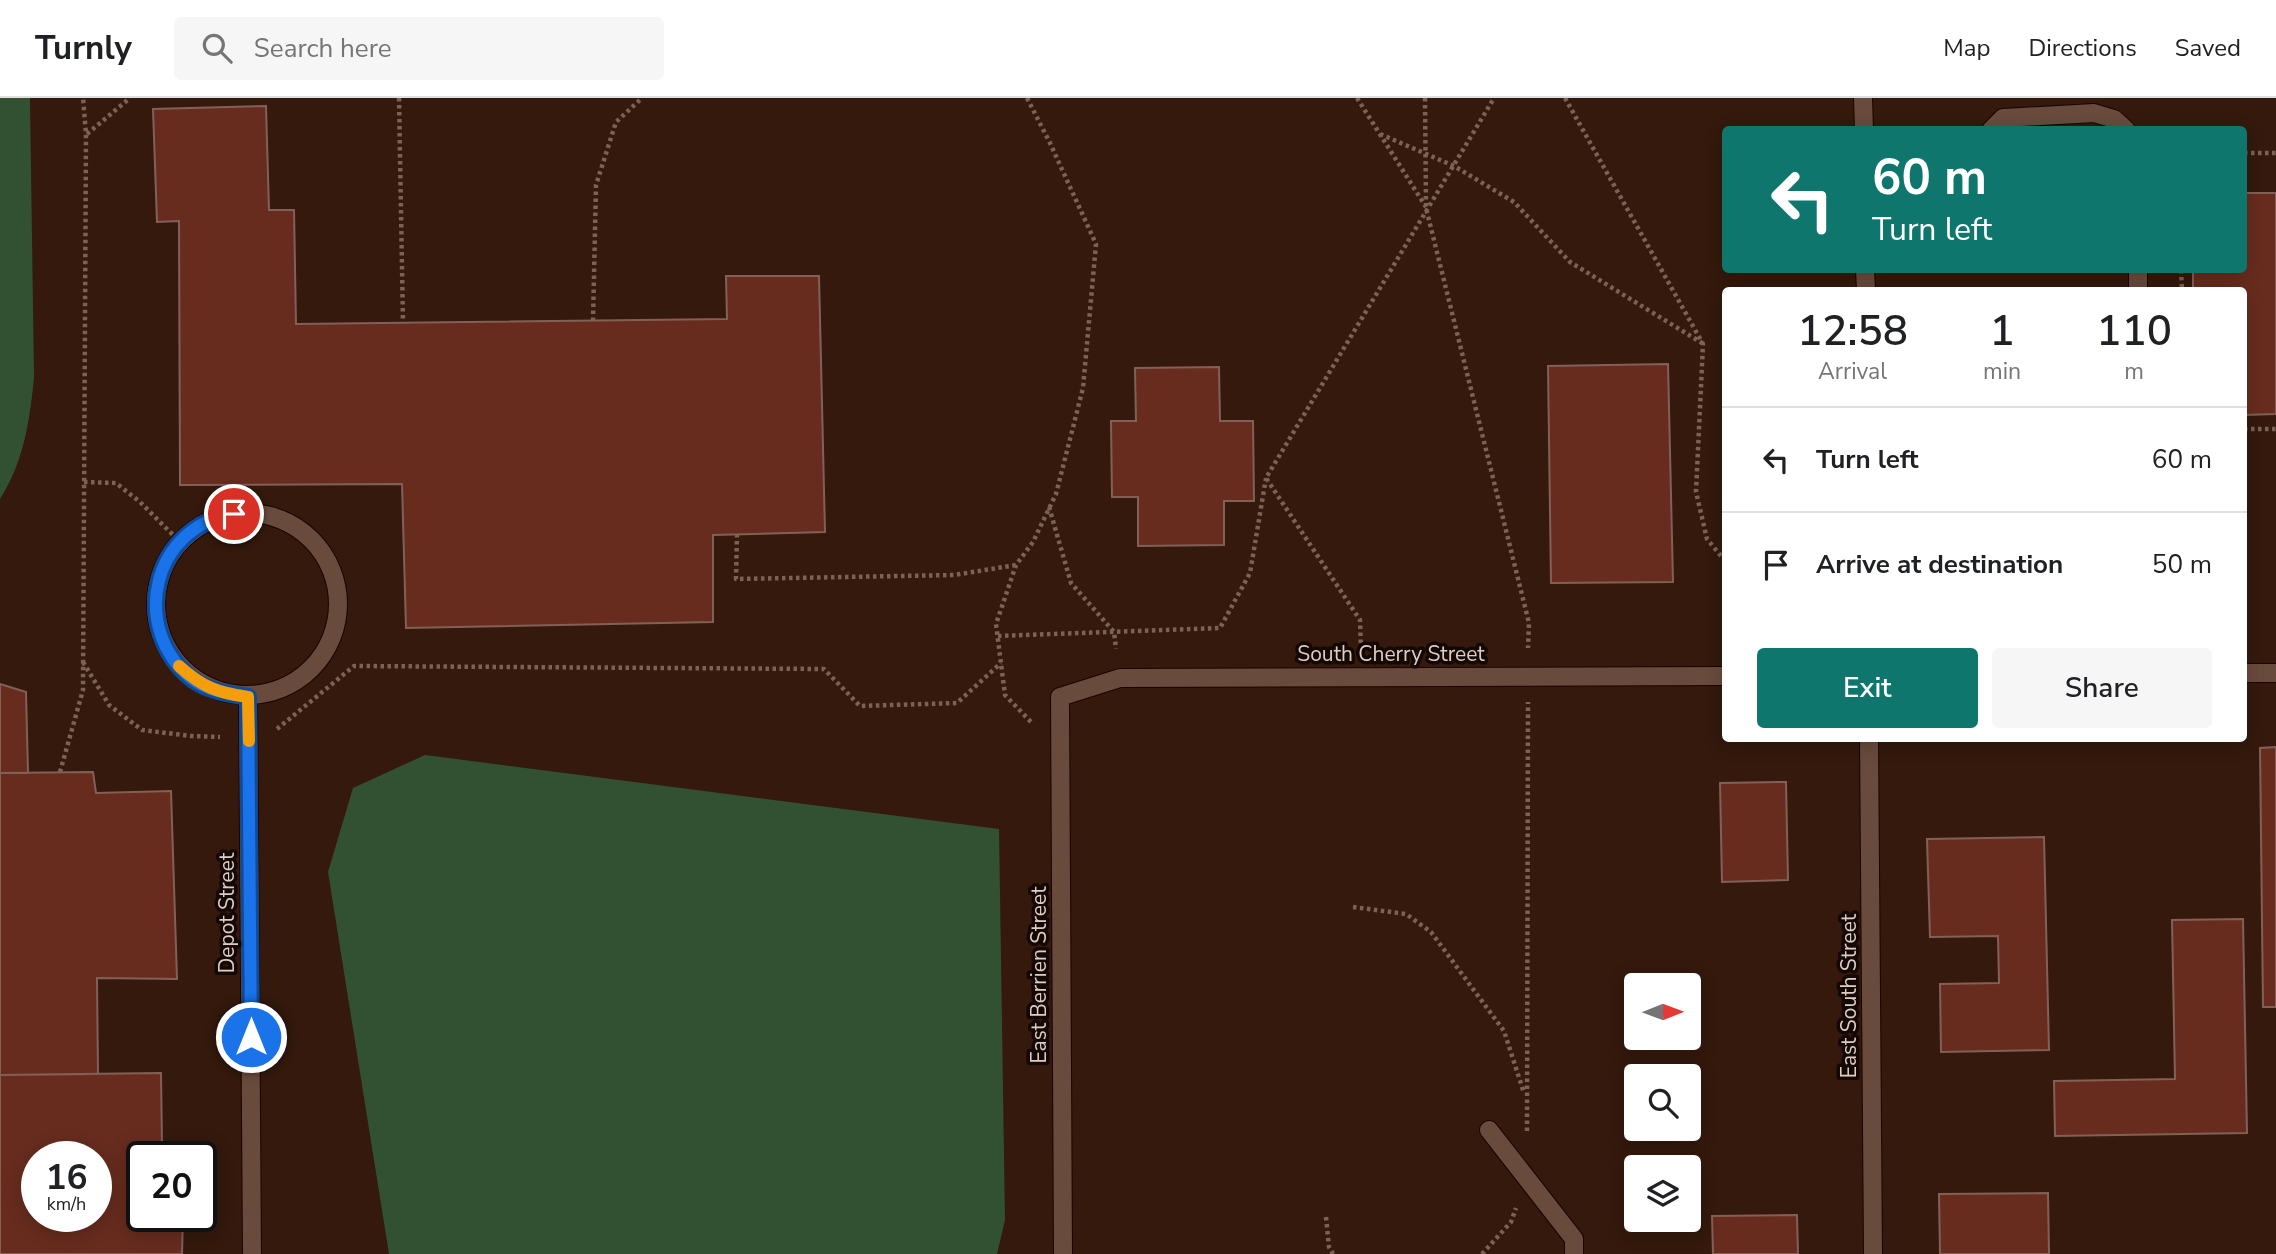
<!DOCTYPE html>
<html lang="en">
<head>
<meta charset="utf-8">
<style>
	:root { --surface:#fff; --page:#f6f6f6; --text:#202124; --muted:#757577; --line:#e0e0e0; --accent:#0f766e }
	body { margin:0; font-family:"Nunito Sans",sans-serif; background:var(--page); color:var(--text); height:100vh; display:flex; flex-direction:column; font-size:26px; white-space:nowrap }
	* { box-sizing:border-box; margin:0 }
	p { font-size:23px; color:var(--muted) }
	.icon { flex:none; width:38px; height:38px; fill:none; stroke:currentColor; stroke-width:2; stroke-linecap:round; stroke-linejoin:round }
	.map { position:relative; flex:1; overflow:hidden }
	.drawer { position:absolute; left:1722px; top:189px; width:525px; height:455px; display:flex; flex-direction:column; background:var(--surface); border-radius:7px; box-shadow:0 4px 18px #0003 }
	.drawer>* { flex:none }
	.top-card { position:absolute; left:1722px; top:28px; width:525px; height:147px; border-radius:7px; box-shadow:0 4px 18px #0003; background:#0f766e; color:#fff; overflow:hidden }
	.needle { width:46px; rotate:89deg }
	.fabs { position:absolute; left:1624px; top:875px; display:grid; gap:14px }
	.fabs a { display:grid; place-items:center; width:77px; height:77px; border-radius:7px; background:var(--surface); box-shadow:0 4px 18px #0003; font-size:35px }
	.speed { position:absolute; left:21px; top:1043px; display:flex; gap:14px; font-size:35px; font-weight:700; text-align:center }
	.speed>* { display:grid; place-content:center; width:91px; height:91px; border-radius:50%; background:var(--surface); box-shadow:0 4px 18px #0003; line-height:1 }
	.speed small { font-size:18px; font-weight:400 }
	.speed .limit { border:4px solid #111; border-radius:10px; background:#fff; color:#111 }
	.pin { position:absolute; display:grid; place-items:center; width:60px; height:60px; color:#fff; margin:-30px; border:4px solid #fff; border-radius:50%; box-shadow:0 2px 7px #0007 }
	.me { position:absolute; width:77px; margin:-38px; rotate:0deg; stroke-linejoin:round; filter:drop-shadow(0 0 5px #0008) }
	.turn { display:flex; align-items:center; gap:24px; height:147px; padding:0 35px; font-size:32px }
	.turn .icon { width:91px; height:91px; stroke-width:2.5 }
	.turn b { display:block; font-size:49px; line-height:60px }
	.eta { display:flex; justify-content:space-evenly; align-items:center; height:119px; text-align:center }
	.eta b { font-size:42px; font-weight:600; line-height:49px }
	.primary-button { display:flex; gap:14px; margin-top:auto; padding:14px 35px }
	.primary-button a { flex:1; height:80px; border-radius:7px; background:var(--accent); color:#fff; font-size:28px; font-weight:600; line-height:80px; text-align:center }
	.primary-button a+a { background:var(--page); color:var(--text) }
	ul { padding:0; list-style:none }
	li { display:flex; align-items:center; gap:21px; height:105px; padding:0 35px; border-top:2px solid var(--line) }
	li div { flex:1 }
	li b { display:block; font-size:26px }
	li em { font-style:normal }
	header { display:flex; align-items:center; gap:42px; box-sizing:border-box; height:98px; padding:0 35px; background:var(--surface); border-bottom:2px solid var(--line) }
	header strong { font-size:33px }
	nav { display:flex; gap:38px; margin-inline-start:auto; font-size:24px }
	.search { width:490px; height:63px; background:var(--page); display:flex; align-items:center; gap:18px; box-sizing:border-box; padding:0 24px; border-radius:7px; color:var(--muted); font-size:26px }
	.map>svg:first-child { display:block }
	.green { fill:#325132 }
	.building { fill:#672c1e; stroke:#836057; stroke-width:2; fill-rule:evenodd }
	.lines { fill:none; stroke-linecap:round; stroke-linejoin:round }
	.service-casing { stroke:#1a0400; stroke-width:20 }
	.minor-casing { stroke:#1a0400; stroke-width:20 }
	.tertiary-casing { stroke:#1a0400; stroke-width:20 }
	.path { stroke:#7a6257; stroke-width:4.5; stroke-dasharray:3.5 3.5; stroke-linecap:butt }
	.service { stroke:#694b3d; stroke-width:18 }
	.minor { stroke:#694b3d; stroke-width:18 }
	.tertiary { stroke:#694b3d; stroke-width:18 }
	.route-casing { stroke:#114b97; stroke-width:18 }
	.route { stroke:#1a73e8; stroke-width:12 }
	.slow { stroke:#f59e0b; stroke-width:12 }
	.labels { text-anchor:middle; stroke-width:7; stroke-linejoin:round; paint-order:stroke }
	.street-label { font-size:21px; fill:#dfcdc4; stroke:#130804 }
</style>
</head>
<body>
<header>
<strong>Turnly</strong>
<div class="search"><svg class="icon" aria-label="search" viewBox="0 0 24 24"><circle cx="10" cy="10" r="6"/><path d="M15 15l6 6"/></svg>Search here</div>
<nav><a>Map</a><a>Directions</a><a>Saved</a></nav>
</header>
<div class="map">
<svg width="2276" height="1156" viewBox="0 0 2276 1156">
	<rect width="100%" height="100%" fill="#34190c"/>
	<path class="green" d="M0,0H30L34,279C30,321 24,364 0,401Z
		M425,657L999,731L1005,1122L997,1156H389L328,774L353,690Z"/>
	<path class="building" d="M266,8L269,112H294L296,226L727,221L726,178H819L825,434L713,437V524L406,530L402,386L180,387L179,123L157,124L153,11Z
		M2244,95H2276V316L2244,317V192H2193V172H2244Z
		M1668,266L1673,484L1551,485L1548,268Z
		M1219,269L1220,323H1253L1254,403H1224V447L1138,448V399H1112L1111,323H1136L1135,270Z
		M0,586L26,594L28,675H0Z
		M2276,649V909H2263L2260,650Z
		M93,674L96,695L171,693L177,881L97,880L98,976L0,977V675Z
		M1786,684L1788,782L1722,784L1720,685Z
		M2044,739L2049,952L1941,954L1940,886L1999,885L1998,838L1930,839L1927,741Z
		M2243,821L2247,1035L2055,1038L2054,983L2175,981L2172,822Z
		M161,975L162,1048L166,1059H142V1118H183L182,1156H0V977ZM37,1059H96V1118H37Z
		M2048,1095L2049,1156H1940L1939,1096Z
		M1797,1117L1798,1156H1713L1712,1118Z"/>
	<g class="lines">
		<g class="service-casing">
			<path id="service" d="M1991,32L2003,20L2094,15L2114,21L2126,32
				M2138,172V192
				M156 506a91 91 0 1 1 182 0a91 91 0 1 1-182 0Z
				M248,599L252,1156
				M1489,1032L1574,1141V1156"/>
		</g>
		<g class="minor-casing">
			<path id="minor" d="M2244,575H2276
				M1063,1156L1060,599L1120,580L1726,578"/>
		</g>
		<g class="tertiary-casing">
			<path id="tertiary" d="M1863,0L1864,32
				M1865,172L1866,192
				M1869,640L1873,1156"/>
		</g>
		<path class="path" d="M399,0L403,225
			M1027,0L1050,45L1096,146L1083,290L1056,396L1033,444L1016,467L996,526L1005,597L1031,624
			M1357,0L1426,109
			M1425,0L1426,110L1529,525L1528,550
			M1565,0L1703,246L1696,394L1707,441L1726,464
			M87,36L130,0
			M1380,36L1454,68L1514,104L1570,164L1702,245
			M2244,55H2276
			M2181,172L2182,192
			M593,223L596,87L616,24L642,0
			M2244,331H2276
			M84,384L116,385L140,404L180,444
			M1049,409L1071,485L1114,534L1116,551
			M737,436L736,481L954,477L1016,467
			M998,538L1220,530L1250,475L1266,380
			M1361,552L1360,522L1266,380L1494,0
			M83,564L109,607L142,632L191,638L220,639
			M277,631L354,568L824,571L860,608L957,605L1001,565
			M60,674L83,592L86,36L83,0
			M1353,809L1406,816L1431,834L1504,933L1524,995
			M1527,1033L1528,604
			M1326,1119L1329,1149L1333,1156
			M1482,1156L1511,1124L1516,1110"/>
		<use href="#service" class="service"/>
		<use href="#minor" class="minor"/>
		<use href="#tertiary" class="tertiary"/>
	</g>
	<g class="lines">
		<g class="route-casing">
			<path id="route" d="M234,416C152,428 129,530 192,581C208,593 229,596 248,599L251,939"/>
		</g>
		<use href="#route" class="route"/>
		<path class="slow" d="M179,568C202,589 218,595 248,599L249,643"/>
	</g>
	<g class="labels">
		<g class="street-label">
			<text x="1391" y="563">South Cherry Street</text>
			<text transform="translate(227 815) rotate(-90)" y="7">Depot Street</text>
			<text transform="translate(1039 877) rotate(-90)" y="7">East Berrien Street</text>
			<text transform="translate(1849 898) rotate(-90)" y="7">East South Street</text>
		</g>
	</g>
</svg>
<div class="fabs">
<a><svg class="needle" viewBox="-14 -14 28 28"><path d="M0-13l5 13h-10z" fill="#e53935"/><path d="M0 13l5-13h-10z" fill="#757577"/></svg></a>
<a><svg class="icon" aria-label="search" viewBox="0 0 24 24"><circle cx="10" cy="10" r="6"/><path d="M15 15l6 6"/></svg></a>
<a><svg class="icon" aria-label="layers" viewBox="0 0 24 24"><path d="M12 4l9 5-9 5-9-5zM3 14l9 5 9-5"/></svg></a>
</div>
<div class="speed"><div>16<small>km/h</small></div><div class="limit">20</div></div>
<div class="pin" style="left:234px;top:416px;background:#d93025"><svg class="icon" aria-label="arrive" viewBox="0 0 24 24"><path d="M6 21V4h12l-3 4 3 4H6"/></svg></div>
<svg class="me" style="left:251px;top:939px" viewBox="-20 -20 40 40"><circle r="17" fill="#1a73e8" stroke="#fff" stroke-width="3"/><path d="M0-11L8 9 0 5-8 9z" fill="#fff"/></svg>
<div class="top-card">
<div class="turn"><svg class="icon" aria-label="left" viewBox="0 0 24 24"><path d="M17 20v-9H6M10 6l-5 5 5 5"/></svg><div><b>60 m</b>Turn left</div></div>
</div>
<section class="drawer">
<div class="eta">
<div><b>12:58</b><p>Arrival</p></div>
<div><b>1</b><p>min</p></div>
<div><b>110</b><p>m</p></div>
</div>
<ul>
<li><svg class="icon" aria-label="left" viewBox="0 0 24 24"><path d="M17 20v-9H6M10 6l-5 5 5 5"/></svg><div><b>Turn left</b></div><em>60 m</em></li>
<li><svg class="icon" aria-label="arrive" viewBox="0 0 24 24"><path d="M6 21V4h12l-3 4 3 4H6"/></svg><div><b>Arrive at destination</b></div><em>50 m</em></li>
</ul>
<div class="primary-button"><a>Exit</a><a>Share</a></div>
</section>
</div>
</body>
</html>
